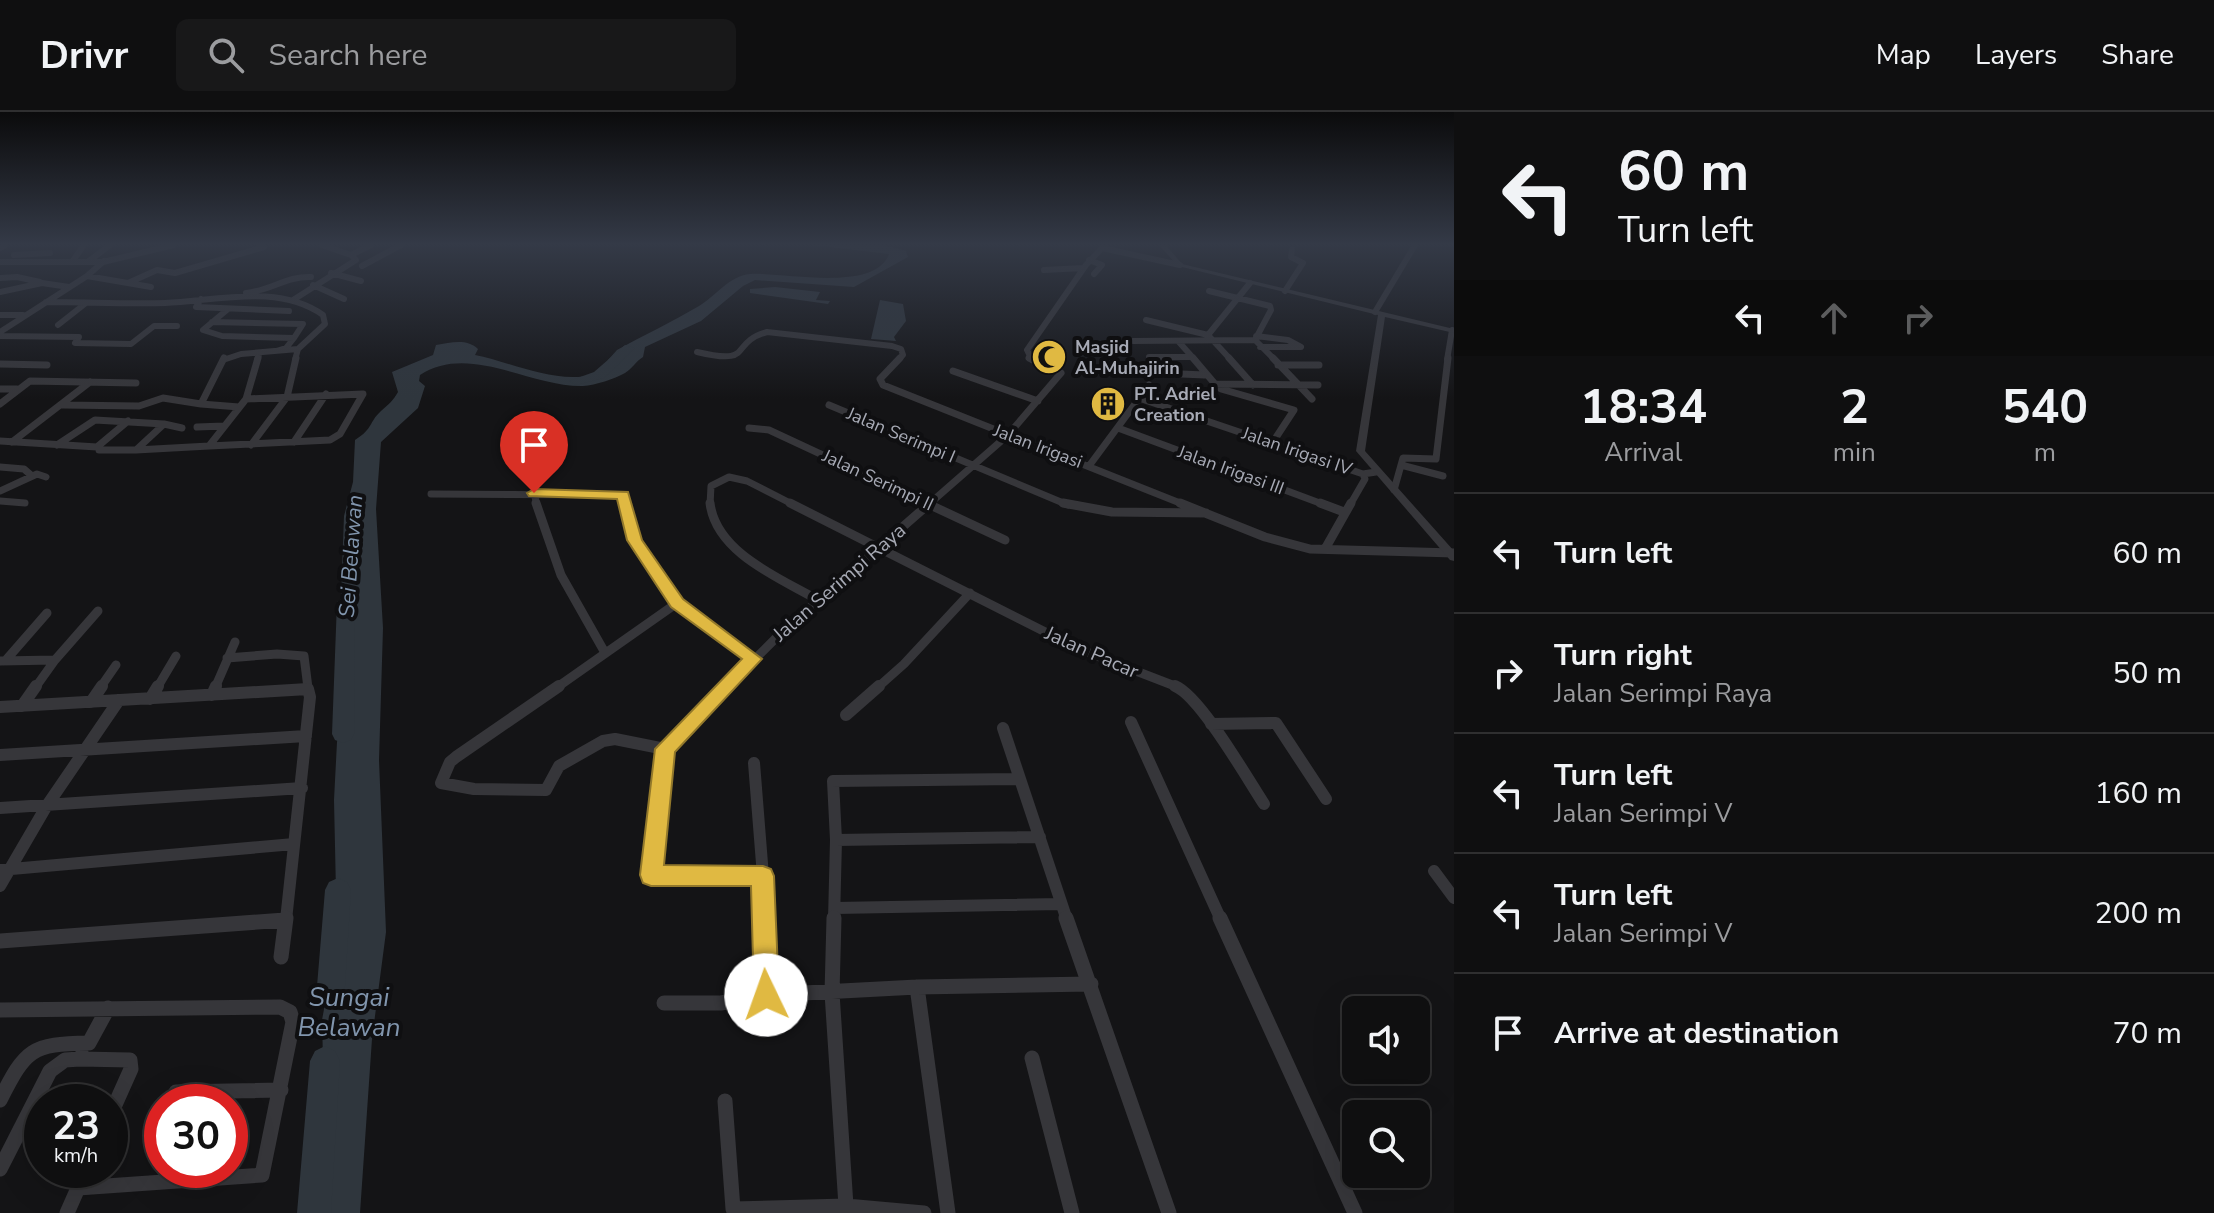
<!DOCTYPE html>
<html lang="en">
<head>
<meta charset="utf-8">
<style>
	:root { --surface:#0f0f10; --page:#181819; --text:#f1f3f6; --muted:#9b9c9f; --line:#2f2f30 }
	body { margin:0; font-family:"Nunito Sans",sans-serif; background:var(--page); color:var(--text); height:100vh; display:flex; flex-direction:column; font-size:30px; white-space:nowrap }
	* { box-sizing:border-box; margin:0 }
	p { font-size:26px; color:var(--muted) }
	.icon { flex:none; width:44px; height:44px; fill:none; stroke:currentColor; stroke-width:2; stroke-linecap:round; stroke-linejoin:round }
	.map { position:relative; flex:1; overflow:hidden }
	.panel { display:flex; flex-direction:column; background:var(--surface); width:760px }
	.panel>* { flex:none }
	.top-card { background:#0f0f10; color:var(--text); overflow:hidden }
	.fabs { position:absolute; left:1342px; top:884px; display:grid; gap:16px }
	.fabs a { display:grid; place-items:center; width:88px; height:88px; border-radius:12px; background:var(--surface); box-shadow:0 8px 32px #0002,0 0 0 2px var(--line); font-size:40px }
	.speed { position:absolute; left:24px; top:972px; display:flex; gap:16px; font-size:40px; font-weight:700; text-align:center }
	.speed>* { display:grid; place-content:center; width:104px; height:104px; border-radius:50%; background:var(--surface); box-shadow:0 8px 32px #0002,0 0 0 2px var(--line); line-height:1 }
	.speed small { font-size:20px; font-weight:400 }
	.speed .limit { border:12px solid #d22; background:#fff; color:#111 }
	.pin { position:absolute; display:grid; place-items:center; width:68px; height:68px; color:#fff; margin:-82px -34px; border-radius:50% 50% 50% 0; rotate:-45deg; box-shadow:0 0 8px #0007 }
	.pin .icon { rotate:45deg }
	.me { position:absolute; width:88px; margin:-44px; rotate:357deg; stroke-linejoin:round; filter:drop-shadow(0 0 6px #0008) }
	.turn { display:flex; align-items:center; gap:28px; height:168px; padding:0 32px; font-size:36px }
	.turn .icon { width:104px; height:104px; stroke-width:2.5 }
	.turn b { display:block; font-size:56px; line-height:68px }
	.lanes { display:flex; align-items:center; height:76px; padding:0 32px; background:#0003; justify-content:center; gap:40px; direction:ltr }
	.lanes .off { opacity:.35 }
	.eta { display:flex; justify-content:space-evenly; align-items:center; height:136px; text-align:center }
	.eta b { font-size:48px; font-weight:700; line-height:56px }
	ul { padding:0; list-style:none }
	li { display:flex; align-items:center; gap:24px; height:120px; padding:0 32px; border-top:2px solid var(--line) }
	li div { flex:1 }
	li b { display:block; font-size:30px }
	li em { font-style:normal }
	header { display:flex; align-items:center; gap:48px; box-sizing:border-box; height:112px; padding:0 40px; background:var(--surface); border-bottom:2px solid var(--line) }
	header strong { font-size:38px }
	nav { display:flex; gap:44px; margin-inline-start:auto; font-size:28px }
	.search { width:560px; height:72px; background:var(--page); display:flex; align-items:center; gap:20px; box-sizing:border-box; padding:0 28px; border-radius:12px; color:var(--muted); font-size:30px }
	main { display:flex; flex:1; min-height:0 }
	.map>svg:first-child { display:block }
	.water { fill:#2f363d }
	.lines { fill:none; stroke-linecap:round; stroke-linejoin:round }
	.river { fill:#2f363d; fill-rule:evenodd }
	.minor-far4 { stroke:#36363a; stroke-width:6 }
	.minor-far3 { stroke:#36363a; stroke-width:7 }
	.minor-far2 { stroke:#36363a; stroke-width:9 }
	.minor-far1 { stroke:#36363a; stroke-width:12 }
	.minor { stroke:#36363a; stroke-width:15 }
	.tertiary { fill:#36363a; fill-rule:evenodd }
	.route { fill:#e0b942; stroke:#92782b; stroke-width:2 }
	.labels { text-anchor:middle; stroke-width:8; stroke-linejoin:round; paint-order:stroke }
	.far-poi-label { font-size:18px; font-weight:bold; fill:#a7aab5; stroke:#0f0f11; text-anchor:start }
	.far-street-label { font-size:18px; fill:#a7aab5; stroke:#0f0f11 }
	.street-label { font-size:20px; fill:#a7aab5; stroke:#0f0f11 }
	.water-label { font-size:22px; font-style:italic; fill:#8195ad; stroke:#0f0f11 }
	.near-water-label { font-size:26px; font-style:italic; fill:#8195ad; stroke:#0f0f11 }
</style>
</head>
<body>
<header>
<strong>Drivr</strong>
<div class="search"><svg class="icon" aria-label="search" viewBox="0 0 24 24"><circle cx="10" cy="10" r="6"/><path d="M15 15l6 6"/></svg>Search here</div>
<nav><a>Map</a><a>Layers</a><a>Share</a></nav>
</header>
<main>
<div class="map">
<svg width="1454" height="1101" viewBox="0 0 1454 1101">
	<rect width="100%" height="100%" fill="#141416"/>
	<path class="water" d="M813,133H885L906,139L908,145L854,175L755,168L743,174L701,209L645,235L643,245C635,250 632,257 625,261C614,267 596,273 583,274C530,275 469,231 420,263L419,269L425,274L418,296L381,330L376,397L383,516L379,648L386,820L372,927L360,1101H303L317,1052L324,988L322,908L337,827L334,688L337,630L347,555L341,483L344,404L353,370L355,328C374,316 368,311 381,299C389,292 393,289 398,280L392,260L433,243L436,233C451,231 466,226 478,237L475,243C516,251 573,281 611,254L608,248L617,238C644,223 672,210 699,194C716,184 729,164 750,162C783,160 875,181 889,142Z
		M775,175L820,180L816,188L830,189L828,192L750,181V177Z
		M880,188L903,192L906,209L894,225L896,229L871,227Z"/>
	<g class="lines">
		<path class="river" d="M625,233L635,236L604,266L576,273L569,269L594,260Z
			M346,484L355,490L354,622L351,628L343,631L335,628L332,622L337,490Z
			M338,766L347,770L351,778L345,874L341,884L331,888L321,884L317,874L325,778L329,770Z
			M325,934L335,939L340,949L331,1101H297L310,949L315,939Z"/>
		<path class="minor-far4" d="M0,136L4,134
			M14,143L50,141
			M351,143L371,133
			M1089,148L1102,153L1094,162
			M89,149L110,133
			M0,150H103L174,133
			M72,150L84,133
			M362,154L401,133
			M1044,158L1083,156
			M331,161L361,169
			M87,164L151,175
			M0,166L17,165L40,170
			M128,171L157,158L175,161L264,135L260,133
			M313,173L344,187
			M1209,179L1270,194L1271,198L1255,228L1275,248
			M1285,179L1303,151L1291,145L1292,137
			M0,180L42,171L69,175
			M246,181C273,178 286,164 311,165
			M201,187L196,195L289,199
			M293,188L356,148L351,143L322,133
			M46,190C86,190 125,192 165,191C216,189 278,171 323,203L325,212L298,237L295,248
			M228,197L203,218L222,224L294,226L286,236L276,239
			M1375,200L1415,133
			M0,203H23
			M1146,208L1208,223
			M212,210L303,212L294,226
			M58,213L86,191
			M0,220L87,164L104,149
			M0,224L79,225L75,231L131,232L154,214H177
			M1256,224L1288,228L1301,235H1260
			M1133,229L1255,228
			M1178,229L1195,248
			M697,240C756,254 728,231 767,220L892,234L901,237L903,243L898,248
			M1149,245H1192
			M223,248L241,242L298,237
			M257,248L259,243
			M1032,248L1027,238L1086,153L1102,136L1180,153
			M1231,248L1208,223L1250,171
			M1447,248L1452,218"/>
		<path class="minor-far3" d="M224,246L201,292L239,295
			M900,246L880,267L883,273L1185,393
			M1193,246L1215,272L1318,273
			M1229,246L1253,273
			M1273,246L1312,287
			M0,252L47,253
			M1278,253H1319
			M953,259L1038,289
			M1158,261L1205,263
			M0,277H17
			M1221,277L1294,298L1273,330
			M363,282L340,322L330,328L209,334L246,287Z
			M1139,286L1363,362L1376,360
			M246,287L258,246
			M0,292L30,269L136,271
			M63,293L139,294L163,286L201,292
			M829,293L1068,393
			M164,312L182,316
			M197,315L224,314
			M749,316L769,318L930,393
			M1118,316L1325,393
			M0,329L97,335L128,309
			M12,330L90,270
			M294,330L326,282
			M57,333L95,308L164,312L136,338H99
			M251,333L287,285L296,246
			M136,338L209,334
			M1401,353L1443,364
			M1089,354L1149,273
			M0,355L24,357L32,364
			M1394,378L1403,346L1436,347L1448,246
			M0,379L37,362L46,365
			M534,381L537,393
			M431,382L623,383L625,393
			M0,389L25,391
			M710,393L711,374L729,365L747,369L794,393
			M928,393L1008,323L1061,261L1029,246
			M1350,393L1365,367L1363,362"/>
		<path class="minor-far2" d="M536,391L561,463L604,539
			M625,391L634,428L677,491L753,547
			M710,391C716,441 780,466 818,488
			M790,391L1079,537L1180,576
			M926,391L1005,428
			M1063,391L1112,400L1206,401
			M1180,391L1265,425L1310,437L1454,441
			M1320,391L1344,400
			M1325,437L1351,391
			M227,546L277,542L304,544L308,576
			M6,548L47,501
			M0,549L55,548L98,499
			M35,576L55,548
			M100,576L116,553
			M157,576L176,544
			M215,576L235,530
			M556,576L677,491
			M726,576L779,523L930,391
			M877,576L904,552L970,481"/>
		<path class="minor-far1" d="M559,574L456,645L450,650L441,671L474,677L546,678L559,654L603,629L615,627L665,637
			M728,574L665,637L651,763L763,764L764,808
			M1175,574C1200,584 1247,666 1264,692
			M212,583L216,574
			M150,587L158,574
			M91,590L102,574
			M22,594L36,574
			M0,595L308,577L310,585L286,808
			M846,603L879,574
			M1131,610L1221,808
			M1211,612L1276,611L1326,687
			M1003,616L1067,808
			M0,643L306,624
			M754,651L763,764
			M0,696L302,676
			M836,728L1040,725
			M0,758L294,732
			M1434,759L1454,786
			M0,774L46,695L119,588
			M835,796L1061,792
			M834,808L836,728L833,669L1018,667"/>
		<path class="minor" d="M764,806L766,883
			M834,806L832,881L846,1094
			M1066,806L1169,1101
			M1220,806L1355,1101
			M0,829L285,808
			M281,845L286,806
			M917,875L948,1101
			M664,891H721L766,883L917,875L1091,872
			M0,898L280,895L290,900L293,910L262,1063L78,1076
			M82,943L80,947L130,948L131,957L110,1004
			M1032,946L1072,1101
			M176,980L281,978
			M0,988C26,937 31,932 89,931L108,896
			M725,989L733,1097L846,1094L924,1101
			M0,1057L50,959L65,948L80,947
			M67,1101L86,1058"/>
		<path class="tertiary" d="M1159,133H1166L1182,152L1454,217V221L1385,205L1365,339L1454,439V449L1450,448L1356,339L1378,203L1178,154Z"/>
	</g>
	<linearGradient id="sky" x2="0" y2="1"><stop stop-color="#0b0b0c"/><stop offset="0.46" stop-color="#343a47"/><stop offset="1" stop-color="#343a47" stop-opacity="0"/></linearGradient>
	<rect width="1454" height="287" fill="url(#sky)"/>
	<path class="route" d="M534,377L628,380L642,428L683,487L762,547L675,640L664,753L763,754L771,757L774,764L779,883L775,892L766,896L757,892L754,883L751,774H651L643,771L640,763L655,637L742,547L671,495L627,428L617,387L529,384L527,381Z"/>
	<defs>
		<g id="mosque-disc" transform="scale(1.8)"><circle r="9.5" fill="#e0b942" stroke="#0f0f11"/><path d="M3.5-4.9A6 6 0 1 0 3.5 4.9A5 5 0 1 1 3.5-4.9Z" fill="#111"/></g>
		<g id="building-disc" transform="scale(1.8)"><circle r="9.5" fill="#e0b942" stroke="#0f0f11"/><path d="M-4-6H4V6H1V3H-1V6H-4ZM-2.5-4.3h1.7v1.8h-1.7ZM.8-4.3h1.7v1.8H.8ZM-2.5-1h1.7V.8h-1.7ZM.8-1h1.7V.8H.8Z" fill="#111"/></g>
	</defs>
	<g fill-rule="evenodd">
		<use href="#mosque-disc" x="1049" y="245"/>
		<use href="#building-disc" x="1108" y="292"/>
	</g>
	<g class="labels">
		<g class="far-poi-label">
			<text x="1075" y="241">Masjid<tspan x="1075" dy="21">Al-Muhajirin</tspan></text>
			<text x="1134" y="288">PT. Adriel<tspan x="1134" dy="21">Creation</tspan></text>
		</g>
		<g class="far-street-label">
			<text transform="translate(901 323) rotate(23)" y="6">Jalan Serimpi I</text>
			<text transform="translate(1038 334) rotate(21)" y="6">Jalan Irigasi</text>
			<text transform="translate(1297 339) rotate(19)" y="6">Jalan Irigasi IV</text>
			<text transform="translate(1231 358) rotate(20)" y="6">Jalan Irigasi III</text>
			<text transform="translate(878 368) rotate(25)" y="6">Jalan Serimpi II</text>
		</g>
		<g class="street-label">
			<text transform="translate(839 470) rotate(-41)" y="7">Jalan Serimpi Raya</text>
			<text transform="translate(1092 540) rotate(24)" y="7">Jalan Pacar</text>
		</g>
		<g class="water-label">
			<text transform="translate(350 444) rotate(-86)" y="8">Sei Belawan</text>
		</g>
		<g class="near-water-label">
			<text x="349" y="894">Sungai<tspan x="349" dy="30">Belawan</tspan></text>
		</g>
	</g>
</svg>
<div class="fabs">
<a><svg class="icon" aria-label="sound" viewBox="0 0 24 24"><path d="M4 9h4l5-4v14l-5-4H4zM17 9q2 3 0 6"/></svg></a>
<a><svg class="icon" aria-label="search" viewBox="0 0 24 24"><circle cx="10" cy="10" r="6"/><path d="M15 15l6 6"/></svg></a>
</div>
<div class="speed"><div>23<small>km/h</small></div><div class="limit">30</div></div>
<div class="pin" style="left:534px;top:381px;background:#d93025"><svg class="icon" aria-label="arrive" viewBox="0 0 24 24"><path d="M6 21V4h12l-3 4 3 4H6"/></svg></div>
<svg class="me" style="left:766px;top:883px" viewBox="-20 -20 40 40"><circle r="19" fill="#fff"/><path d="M0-13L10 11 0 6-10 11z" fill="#e0b942"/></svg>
</div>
<section class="panel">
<div class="top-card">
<div class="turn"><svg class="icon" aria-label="left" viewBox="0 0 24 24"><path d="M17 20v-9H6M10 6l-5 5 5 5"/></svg><div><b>60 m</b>Turn left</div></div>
<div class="lanes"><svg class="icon" aria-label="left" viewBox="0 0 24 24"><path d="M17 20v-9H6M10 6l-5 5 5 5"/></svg><svg class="icon off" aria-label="ahead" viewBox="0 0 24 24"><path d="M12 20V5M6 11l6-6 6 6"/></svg><svg class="icon off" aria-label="right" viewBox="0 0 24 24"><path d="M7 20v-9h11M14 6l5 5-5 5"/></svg></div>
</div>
<div class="eta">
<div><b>18:34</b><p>Arrival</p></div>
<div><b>2</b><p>min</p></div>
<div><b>540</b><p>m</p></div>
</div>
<ul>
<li><svg class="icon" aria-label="left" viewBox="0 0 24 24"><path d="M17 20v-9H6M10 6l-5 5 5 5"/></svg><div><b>Turn left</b></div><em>60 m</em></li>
<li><svg class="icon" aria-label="right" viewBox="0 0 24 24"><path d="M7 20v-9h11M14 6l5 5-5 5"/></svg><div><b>Turn right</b><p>Jalan Serimpi Raya</p></div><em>50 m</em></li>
<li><svg class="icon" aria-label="left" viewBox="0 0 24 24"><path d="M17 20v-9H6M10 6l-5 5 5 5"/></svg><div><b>Turn left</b><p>Jalan Serimpi V</p></div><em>160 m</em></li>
<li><svg class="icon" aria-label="left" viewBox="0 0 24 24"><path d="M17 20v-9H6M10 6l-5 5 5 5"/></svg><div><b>Turn left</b><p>Jalan Serimpi V</p></div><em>200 m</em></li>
<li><svg class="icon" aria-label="arrive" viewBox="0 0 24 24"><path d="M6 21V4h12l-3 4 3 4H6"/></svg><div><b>Arrive at destination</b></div><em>70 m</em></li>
</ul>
</section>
</main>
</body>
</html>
